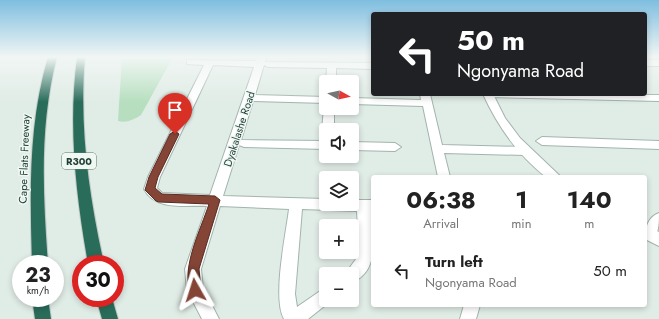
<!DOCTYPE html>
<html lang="en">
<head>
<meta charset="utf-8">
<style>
	:root { --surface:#fff; --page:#f2f2f2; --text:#222; --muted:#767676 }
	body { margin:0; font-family:Jost,sans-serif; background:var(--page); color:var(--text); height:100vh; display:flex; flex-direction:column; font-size:15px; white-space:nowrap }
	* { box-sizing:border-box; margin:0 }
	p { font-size:13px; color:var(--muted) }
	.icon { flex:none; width:22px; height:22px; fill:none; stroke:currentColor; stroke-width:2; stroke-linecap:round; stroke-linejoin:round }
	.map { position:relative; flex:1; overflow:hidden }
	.panel { position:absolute; left:371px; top:175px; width:276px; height:132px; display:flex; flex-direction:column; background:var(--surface); border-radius:4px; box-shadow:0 2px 6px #0003 }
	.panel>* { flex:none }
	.top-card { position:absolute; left:371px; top:12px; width:276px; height:84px; border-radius:4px; box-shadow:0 2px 6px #0003; background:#202124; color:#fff; overflow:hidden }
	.needle { width:26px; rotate:98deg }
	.controls { position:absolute; left:319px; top:75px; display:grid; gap:8px }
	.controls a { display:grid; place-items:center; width:40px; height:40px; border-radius:4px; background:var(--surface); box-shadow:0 2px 6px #0003; font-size:20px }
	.speed { position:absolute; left:12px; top:255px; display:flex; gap:8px; font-size:20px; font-weight:700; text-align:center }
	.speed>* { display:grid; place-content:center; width:52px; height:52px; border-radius:50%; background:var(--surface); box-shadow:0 2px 6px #0003; line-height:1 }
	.speed small { font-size:10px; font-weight:400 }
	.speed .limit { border:6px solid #d22; background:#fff; color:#111 }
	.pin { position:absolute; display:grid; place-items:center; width:34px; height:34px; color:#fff; margin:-41px -17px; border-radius:50% 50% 50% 0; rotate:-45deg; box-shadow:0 0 4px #0007 }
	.pin .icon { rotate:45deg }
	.me { position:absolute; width:44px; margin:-22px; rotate:354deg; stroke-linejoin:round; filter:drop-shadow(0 0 3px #0008) }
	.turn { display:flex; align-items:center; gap:14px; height:84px; padding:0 20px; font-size:18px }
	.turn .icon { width:52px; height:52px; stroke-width:2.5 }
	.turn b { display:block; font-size:28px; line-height:34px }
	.eta { display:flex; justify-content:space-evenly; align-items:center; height:68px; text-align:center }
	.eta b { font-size:24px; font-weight:700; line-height:28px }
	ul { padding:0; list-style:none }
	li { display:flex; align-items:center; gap:12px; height:56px; padding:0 20px }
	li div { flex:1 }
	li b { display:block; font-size:15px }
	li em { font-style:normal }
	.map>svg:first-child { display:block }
	.green { fill:#b7dfbf }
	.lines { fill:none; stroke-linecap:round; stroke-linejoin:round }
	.minor-casing { stroke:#a2b4ad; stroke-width:2 }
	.tertiary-casing { stroke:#a2b4ad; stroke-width:2 }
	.motorway-casing { stroke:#c0c9c6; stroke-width:2 }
	.minor { fill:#fff; fill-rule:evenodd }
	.tertiary { fill:#fff; fill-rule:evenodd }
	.motorway { fill:#296c5a; fill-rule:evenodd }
	.route { fill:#844436; stroke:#562c23 }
	.labels { text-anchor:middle; stroke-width:3; stroke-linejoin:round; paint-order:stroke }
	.shield { fill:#f0f8f4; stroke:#5e756d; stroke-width:1 }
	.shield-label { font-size:10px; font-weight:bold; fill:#1f3d33 }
	.street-label { font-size:11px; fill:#1f3d33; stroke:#f0f8f4 }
</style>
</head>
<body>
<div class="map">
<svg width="659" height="319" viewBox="0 0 659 319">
	<rect width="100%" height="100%" fill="#e0ece6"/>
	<path class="green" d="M122,57H173L141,115C133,120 127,123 118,121Z"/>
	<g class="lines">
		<g class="minor-casing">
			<path id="minor" d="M257,57H266L265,62L373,63V69L336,68V82H326L327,68L268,67L264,65L255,95L326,97V103L253,101L241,140L326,141V149L244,147L239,145L223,196L326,199V204H352V200H373V212L371,211C373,235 380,272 352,282V274H345L356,259L359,248L357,211L302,209L295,294L297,307L326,287V300H332L308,319H284C272,298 286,234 289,209L220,206L201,269L203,288L219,319H202L187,290L185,269L207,206C186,205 155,211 144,189L148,177L204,65L187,64V60L256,61ZM213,65L254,67L210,195L162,193L157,188L160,177Z
				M645,60H659V66H645Z
				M420,94H430L442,145L524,147L528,148L530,151L528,154L524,155L444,153L450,177H438L423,106L352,104V98L421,100Z
				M483,94L659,95V101L488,97Z
				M326,105V108H334V130H326V133L322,130L324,108Z
				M542,137L659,141V149L542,145L536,141Z
				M352,142L395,143L401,147L395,151L352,150Z
				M659,213C659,223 659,244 645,239C645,228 648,217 659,213Z
				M464,305H480L476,319H460Z"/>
		</g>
		<g class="tertiary-casing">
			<path id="tertiary" d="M483,94H493L505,118L520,138L561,177H546C518,155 498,127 483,94Z
				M645,225L659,232V246L645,239Z"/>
		</g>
		<g class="motorway-casing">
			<path id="motorway" d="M48,57H57C39,126 43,194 48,264H32C30,194 28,125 48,57Z
				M77,57H85C79,128 89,195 104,264H88C76,195 68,128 77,57Z
				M32,298H48L51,319H35Z
				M96,298H112L118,319H102Z"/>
		</g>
		<use href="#minor" class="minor"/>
		<use href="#tertiary" class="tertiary"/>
		<use href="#motorway" class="motorway"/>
	</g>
	<linearGradient id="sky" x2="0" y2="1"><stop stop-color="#7fbee0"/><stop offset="0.56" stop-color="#f1f6f4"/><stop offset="1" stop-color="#f1f6f4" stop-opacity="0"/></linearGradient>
	<rect width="659" height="102" fill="url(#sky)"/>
	<path class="route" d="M175,131L179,134L158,177L155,188L162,194L215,196L220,200L199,269L201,290L199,294L195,296L191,294C180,269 201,229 209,204L159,202L156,201L145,190L149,177L170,134Z"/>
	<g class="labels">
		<rect class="shield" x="62" y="153" width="34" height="16" rx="3"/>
		<g class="shield-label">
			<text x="79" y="165">R300</text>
		</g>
		<g class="street-label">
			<text transform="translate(239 129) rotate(-72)" y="4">Dyakalashe Road</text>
			<text transform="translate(24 159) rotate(-88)" y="4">Cape Flats Freeway</text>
		</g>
	</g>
</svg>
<div class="controls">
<a><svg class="needle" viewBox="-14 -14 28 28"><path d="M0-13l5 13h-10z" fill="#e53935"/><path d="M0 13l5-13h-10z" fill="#767676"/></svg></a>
<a><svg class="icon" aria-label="sound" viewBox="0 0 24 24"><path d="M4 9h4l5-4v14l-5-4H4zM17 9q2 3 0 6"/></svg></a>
<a><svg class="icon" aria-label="layers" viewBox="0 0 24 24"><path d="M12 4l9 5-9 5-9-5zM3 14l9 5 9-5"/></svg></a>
<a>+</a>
<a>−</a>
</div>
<div class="speed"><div>23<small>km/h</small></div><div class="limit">30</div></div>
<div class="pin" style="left:175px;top:134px;background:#d93025"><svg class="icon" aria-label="arrive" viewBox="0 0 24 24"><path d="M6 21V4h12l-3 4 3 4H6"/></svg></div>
<svg class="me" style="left:195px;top:290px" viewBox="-20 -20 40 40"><path d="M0-17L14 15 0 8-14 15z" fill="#844436" stroke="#fff" stroke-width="4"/></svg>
<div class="top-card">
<div class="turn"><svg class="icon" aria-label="left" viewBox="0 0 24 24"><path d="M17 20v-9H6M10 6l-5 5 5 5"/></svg><div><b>50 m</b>Ngonyama Road</div></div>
</div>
<section class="panel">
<div class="eta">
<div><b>06:38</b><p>Arrival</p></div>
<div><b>1</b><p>min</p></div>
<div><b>140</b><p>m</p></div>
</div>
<ul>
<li><svg class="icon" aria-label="left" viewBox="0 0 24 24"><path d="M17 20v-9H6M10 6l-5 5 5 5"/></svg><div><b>Turn left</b><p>Ngonyama Road</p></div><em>50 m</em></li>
</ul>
</section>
</div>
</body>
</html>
